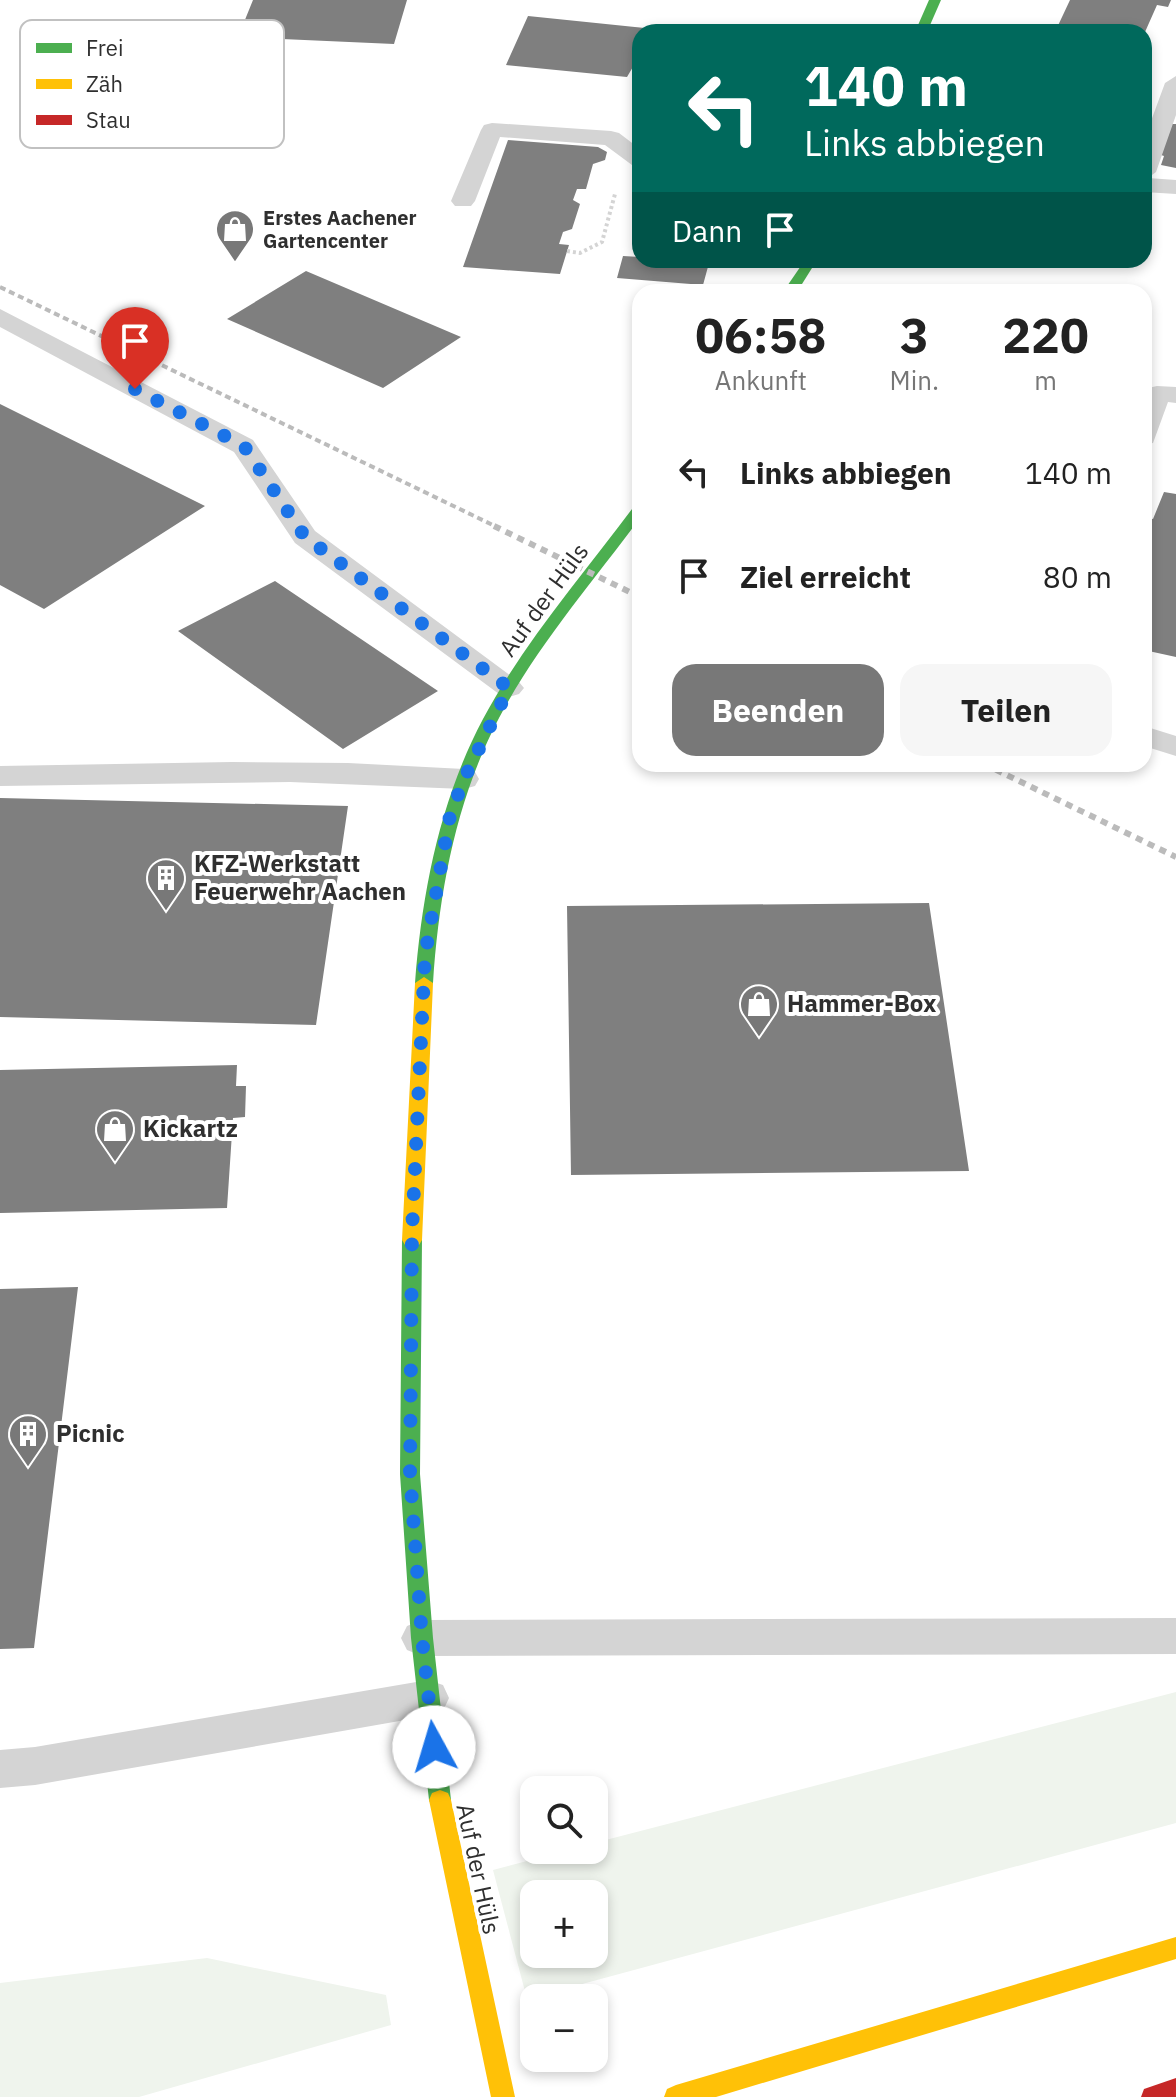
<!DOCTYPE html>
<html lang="de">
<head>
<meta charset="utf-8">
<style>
	:root { --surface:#fff; --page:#f6f6f6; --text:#222; --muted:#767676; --accent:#787878 }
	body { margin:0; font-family:"IBM Plex Sans",sans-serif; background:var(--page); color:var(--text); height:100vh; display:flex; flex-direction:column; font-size:30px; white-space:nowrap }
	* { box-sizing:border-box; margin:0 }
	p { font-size:26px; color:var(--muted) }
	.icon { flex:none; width:44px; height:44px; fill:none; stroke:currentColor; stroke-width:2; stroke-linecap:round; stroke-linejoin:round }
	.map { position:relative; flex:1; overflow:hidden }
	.side { position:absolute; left:632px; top:284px; width:520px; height:488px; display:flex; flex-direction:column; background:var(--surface); border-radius:24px; box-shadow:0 4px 12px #0003 }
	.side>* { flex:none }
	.banner { position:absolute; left:632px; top:24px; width:520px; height:244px; border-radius:24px; box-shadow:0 4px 12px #0003; background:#00695c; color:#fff; overflow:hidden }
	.fabs { position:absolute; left:520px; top:1776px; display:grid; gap:16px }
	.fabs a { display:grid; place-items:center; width:88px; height:88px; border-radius:16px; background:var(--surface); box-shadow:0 4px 12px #0003; font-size:40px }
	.pin { position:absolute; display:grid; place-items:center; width:68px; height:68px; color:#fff; margin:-82px -34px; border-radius:50% 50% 50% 0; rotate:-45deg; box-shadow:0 0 8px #0007 }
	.pin .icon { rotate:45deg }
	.me { position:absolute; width:88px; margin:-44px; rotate:354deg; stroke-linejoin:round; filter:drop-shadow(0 0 6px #0008) }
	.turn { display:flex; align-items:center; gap:28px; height:168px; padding:0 40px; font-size:36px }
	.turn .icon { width:104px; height:104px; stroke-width:2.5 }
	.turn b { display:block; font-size:56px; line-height:68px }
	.then { display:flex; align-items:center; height:76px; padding:0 40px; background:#0003; gap:16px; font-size:30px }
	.eta { display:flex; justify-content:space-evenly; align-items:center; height:136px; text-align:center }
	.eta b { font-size:48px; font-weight:800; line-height:56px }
	.action { display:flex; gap:16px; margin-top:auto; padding:16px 40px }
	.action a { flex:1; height:92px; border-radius:24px; background:var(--accent); color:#fff; font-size:32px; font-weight:800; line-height:92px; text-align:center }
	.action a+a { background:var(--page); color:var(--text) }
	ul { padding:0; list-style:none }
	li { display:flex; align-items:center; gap:24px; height:104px; padding:0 40px }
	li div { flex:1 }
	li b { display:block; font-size:30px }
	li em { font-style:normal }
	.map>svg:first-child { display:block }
	.green { fill:#eff4ed; fill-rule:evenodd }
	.building { fill:#7f7f7f }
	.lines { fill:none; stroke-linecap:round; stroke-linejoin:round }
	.path { stroke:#d4d4d4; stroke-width:4; stroke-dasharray:3 3; stroke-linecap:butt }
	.lane { fill:#d4d4d4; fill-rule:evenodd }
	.fast { fill:#4caf50; fill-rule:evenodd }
	.slow { fill:#ffc107; fill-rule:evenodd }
	.jam { fill:#c62828; fill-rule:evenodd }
	.rail-far1 { stroke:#bbb; stroke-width:4; stroke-dasharray:6 4; stroke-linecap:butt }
	.rail { stroke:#bbb; stroke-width:6; stroke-dasharray:7 6; stroke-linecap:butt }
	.route { stroke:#1a73e8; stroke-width:14; stroke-dasharray:0 25.2 }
	.labels { text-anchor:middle; stroke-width:8; stroke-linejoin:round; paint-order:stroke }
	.far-poi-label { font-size:20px; font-weight:bold; fill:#2f2f2f; stroke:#fff; text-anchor:start }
	.street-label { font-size:24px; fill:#2f2f2f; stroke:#fff }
	.poi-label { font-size:24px; font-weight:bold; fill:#2f2f2f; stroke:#fff; text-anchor:start }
	.key { fill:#fff; stroke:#c1c1c1; stroke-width:2 }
	.key-label { font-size:22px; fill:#2f2f2f }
</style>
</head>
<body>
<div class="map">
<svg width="1176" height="2097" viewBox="0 0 1176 2097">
	<rect width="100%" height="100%" fill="#fff"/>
	<path class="green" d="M1176,1692V1823L527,1999L493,1870L569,1850H594V1843ZM534,1894H594V1954H534Z
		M207,1958L386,1995L391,2025L139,2097H0V1983Z"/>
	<path class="building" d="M253,0H407L394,44L238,37Z
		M1070,0H1171L1168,7L1157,5L1145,32H1055Z
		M528,16L664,30V32H640V60H637L627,77L506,65Z
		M1172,124H1176V168L1161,165L1164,156L1161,155Z
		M508,140L598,147L607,152L605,160L593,164L586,189H577L573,200L580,204L572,229L563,232L559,244L569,245L560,274L463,267Z
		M623,256L640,257V260L709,263L703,285L617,278Z
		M306,271L461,337L383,388L227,319Z
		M0,404L205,506L44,609L0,585Z
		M1164,492L1176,494V657L1144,650V517L1153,519Z
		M275,581L438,691L343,749L178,631Z
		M0,798L348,806L316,1025L0,1017Z
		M929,903L969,1171L571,1175L567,906Z
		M237,1065L236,1086H246L245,1117L233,1118L227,1208L0,1213V1070Z
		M78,1287L34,1648L0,1649V1289Z"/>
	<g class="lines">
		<path class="path" d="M567,251L580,253L602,242L615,194"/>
		<path class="lane" d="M1176,76V115L1156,172L1148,178L1176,180V194L1144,192V140L1165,83Z
			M492,123L611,131L619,133L640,149V167L632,165L605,145L500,137L475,201L471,206H455L451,201L481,130L484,125Z
			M0,309L253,440L315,531L519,682L524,688L519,694L509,697L499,694L295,543L234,452L0,327Z
			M1157,386L1176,387V403L1168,402L1153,443L1144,445V394L1148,388Z
			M1144,726L1176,736V756L1144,746Z
			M232,762L348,763L464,769L475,772L479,779L475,786L464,789L290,782L0,786V766Z
			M1176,1618V1654L422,1656L407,1650L401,1638L407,1626L422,1620Z
			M428,1680L443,1685L449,1698L443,1711L428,1716L35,1785L0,1788V1750L35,1747Z"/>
		<path class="fast" d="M929,0H941L927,32H915Z
			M805,260H817L797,292H783Z
			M640,504V518C592,583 537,646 499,718C456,800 439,892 433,983L424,989L418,987L415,983C422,892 440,800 483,719C524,642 583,575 635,505Z
			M412,1233L419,1235L422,1240L420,1474L433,1638L451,1800L448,1807L440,1810L432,1807L429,1800L411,1638L400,1474L402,1240L405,1235Z"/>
		<path class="slow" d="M424,977L433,983L422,1240L419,1245H405L402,1240L415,983Z
			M440,1790L448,1793L451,1800L515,2097H491L429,1800L432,1793Z
			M1176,1937V1959L716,2097H664L667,2089L676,2085Z"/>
		<path class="jam" d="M1176,2078V2097H1141L1144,2089Z"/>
		<path class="rail-far1" d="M0,287L499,528"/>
		<path class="rail" d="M494,526L640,597
			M984,764L1176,857"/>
	</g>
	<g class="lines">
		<path class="route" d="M135,389L244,446L305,537L509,688L464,779L450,816L425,955L412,1232L410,1474L422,1638L434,1747"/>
	</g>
	<defs>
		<g id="shop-pin" transform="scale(2)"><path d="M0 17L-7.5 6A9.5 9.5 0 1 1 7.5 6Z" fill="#787878" stroke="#fff"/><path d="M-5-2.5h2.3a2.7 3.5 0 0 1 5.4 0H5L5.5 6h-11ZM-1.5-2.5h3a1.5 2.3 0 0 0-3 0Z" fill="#fff"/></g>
		<g id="building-pin" transform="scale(2)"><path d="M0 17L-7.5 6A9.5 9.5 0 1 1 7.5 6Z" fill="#787878" stroke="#fff"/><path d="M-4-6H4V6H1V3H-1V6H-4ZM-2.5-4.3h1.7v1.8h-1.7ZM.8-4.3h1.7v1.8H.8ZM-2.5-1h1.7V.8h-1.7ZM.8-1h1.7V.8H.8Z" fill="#fff"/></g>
	</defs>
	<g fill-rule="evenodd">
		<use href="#shop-pin" x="235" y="229"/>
		<use href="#building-pin" x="166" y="878"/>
		<use href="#shop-pin" x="759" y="1004"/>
		<use href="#shop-pin" x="115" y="1129"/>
		<use href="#building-pin" x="28" y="1434"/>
	</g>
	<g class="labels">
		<g class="far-poi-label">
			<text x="263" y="225">Erstes Aachener<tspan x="263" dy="23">Gartencenter</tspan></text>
		</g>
		<g class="street-label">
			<text transform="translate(544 600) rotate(-54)" y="8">Auf der Hüls</text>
			<text transform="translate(478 1869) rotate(78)" y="8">Auf der Hüls</text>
		</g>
		<g class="poi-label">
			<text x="194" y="872">KFZ-Werkstatt<tspan x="194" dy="28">Feuerwehr Aachen</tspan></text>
			<text x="787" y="1012">Hammer-Box</text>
			<text x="143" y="1137">Kickartz</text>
			<text x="56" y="1442">Picnic</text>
		</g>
	</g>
	<rect x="20" y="20" width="264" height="128" rx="12" class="key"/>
	<rect x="36" y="43" width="36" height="10" fill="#4caf50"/>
	<rect x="36" y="79" width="36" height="10" fill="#ffc107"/>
	<rect x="36" y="115" width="36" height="10" fill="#c62828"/>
	<g class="key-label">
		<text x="86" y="56">Frei</text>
		<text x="86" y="92">Zäh</text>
		<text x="86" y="128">Stau</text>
	</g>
</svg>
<div class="fabs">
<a><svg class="icon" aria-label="search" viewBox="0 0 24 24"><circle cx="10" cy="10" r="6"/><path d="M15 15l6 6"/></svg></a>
<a>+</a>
<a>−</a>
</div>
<div class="pin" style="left:135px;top:389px;background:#d93025"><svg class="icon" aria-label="arrive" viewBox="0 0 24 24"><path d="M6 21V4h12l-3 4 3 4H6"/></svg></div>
<svg class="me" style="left:434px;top:1747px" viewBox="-20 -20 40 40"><circle r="19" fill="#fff"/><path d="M0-13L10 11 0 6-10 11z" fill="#1a73e8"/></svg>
<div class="banner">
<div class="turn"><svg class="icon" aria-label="left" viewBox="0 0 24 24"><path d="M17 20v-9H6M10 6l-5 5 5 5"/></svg><div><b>140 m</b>Links abbiegen</div></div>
<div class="then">Dann<svg class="icon" aria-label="arrive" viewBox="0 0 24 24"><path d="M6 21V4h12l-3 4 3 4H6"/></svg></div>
</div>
<section class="side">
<div class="eta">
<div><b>06:58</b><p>Ankunft</p></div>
<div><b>3</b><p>Min.</p></div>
<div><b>220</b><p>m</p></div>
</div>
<ul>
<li><svg class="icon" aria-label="left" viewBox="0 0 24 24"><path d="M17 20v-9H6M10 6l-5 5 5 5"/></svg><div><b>Links abbiegen</b></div><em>140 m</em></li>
<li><svg class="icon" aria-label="arrive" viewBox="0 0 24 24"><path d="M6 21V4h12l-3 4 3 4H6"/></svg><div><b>Ziel erreicht</b></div><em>80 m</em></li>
</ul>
<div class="action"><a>Beenden</a><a>Teilen</a></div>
</section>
</div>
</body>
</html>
